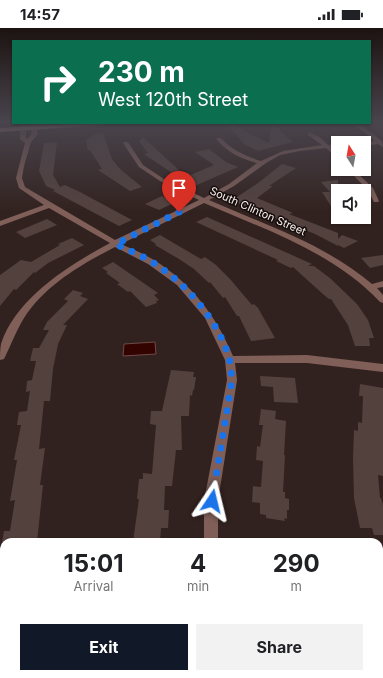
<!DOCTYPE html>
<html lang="en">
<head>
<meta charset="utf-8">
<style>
	:root { --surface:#fff; --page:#f2f2f2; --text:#202124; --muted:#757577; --accent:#111827 }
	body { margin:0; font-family:Inter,sans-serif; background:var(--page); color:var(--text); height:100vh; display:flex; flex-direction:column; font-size:15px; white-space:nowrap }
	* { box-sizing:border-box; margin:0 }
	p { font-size:13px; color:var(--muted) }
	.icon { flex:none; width:22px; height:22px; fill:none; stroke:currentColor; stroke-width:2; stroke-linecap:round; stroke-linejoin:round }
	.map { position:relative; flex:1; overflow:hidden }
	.details { position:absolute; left:0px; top:510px; width:383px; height:140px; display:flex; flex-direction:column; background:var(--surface); border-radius:12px 12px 0 0; box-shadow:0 1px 3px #0004 }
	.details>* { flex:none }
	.banner { position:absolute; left:12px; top:12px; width:359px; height:84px; border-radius:0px; box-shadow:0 1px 3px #0004; background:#0b6e4f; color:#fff; overflow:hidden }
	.needle { width:26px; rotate:349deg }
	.tools { position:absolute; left:331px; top:108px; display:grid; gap:8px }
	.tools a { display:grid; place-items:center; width:40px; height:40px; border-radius:0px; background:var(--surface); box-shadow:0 1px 3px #0004; font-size:20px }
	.pin { position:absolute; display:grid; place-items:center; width:34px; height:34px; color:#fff; margin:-41px -17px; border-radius:50% 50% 50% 0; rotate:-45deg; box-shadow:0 0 4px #0007 }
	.pin .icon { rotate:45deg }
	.me { position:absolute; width:44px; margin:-22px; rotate:10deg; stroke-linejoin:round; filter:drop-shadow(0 0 3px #0008) }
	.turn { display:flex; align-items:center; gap:14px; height:84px; padding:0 20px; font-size:18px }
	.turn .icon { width:52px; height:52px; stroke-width:2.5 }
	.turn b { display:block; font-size:28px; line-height:34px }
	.eta { display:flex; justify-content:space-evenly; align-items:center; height:68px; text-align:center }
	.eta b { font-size:24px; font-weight:700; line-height:28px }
	.primary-button { display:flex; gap:8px; margin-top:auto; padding:8px 20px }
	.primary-button a { flex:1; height:46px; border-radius:0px; background:var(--accent); color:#fff; font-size:16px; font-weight:700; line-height:46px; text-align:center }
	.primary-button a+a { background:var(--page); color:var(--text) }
	.status { display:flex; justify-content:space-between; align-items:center; height:28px; padding:0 20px; background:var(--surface); direction:ltr }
	.status svg { height:11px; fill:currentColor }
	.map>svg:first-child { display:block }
	.green { fill:#5e332b }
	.water { fill:#330300; stroke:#6f4a47 }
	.building { fill:#53413e }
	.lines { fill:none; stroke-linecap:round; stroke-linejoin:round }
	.minor { fill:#805f58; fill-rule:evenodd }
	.major { fill:#d99789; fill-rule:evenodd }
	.route { stroke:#1a73e8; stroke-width:7; stroke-dasharray:0 12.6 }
	.labels { text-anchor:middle; stroke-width:3; stroke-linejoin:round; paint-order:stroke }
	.far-street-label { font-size:11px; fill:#faefec; stroke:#150e0c }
</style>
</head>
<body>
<div class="status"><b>14:57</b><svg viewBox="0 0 49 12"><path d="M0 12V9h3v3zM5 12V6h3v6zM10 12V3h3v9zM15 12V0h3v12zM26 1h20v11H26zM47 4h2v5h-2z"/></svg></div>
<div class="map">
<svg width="383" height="650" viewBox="0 0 383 650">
	<rect width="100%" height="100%" fill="#32221f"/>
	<path class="green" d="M370,93H383V109L367,95H370Z"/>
	<path class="water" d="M155,314L156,326L123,328L124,316Z"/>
	<path class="building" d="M226,95H229L269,115L272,96L293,114L258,123L244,116Z
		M103,105L112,131L120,141L142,159L130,163L98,142L102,141L90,122L88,123L86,112L96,106Z
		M143,109L181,144L178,149L144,126L148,125L139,113Z
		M57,114L53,147L60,159L65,157L80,164L132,192L119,198L53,163L55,162L46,158L39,143L44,115Z
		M209,121L226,134L238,139L197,157L191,155L188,148L214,137L195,124Z
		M282,136L296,140L269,158H273L257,170L293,185L289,186L338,205V211L342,207L358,213L344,220L338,217V218L315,206L235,174L237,172L234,171L258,155Z
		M338,152V189L322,164H330L321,154Z
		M162,168L174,175L159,182L145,176Z
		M207,189L312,236L308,238H314L331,251L357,276L368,292L374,310H369L370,318H355L348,297L331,271H329L324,267L293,239L291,240L276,233L278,232L196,194Z
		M47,191L57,197L25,210L16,204Z
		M160,207L201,231L205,229L216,237L230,251L252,277L254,276L258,280L275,310L251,313L239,288H237L225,269L223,270L210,254L209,255L194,241L179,231L155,217L156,216L150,212Z
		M72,210L84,217L48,235L35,245L34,244L16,262L14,261L0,278V247L21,232L31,234L60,217L58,216Z
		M383,227V237L370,240L361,230Z
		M113,234L158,265L154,267L159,272L156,273L157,275L146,279L130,263L128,264L117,256L120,255L106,245L108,244L102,240Z
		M73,262L83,265L80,268L88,271L63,297H67L58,316L53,341L50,373H44L39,421L45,420L40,457H43L37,514H2L4,503H10L15,472L10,473L17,432H14L21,397H17L19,384L27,383L30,363L26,364L27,353L32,352L36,333H30L33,320H39L49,302H43L47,294L68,273L64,271Z
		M171,342L194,344L193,349H196L194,362H193L192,368L190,367L189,388H181L182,422H176L172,458H165L164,482H169L168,500H161L160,514H133L139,471H137L139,451H143V445L152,446L156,397L150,396L151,383H162Z
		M260,348L295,350L298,375L274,374L273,359L261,358Z
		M360,356L383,360V448L378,447L380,470H381L383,477V507H374L372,500H360L354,470L353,430L354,402L358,403V394L362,395L363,368H359Z
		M261,381L276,383L275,391L286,393L284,427H285L283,464H285V470L289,471V482H287V491L284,490L285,493L266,490V487L260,486V475L252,474L253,458L261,459L263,433L256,432L257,418L260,419L263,397H259Z"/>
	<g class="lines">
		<path class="minor" d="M24,95H30L26,104V110L27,111L31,107L32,95H38L37,107L31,114L24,138L22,150L25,159L115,212L199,172L160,153L139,139L123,115L124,114H128L143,137L164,151L204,170L229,156L257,135C241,131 227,124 216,111L217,110H221C232,122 245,128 261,133L283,123L322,117L308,107V105L310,104L321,110L328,117L338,116V120H332L338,126V131L326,120L300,123L280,127L266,135L234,158L209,172C265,197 325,216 372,256L383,253V259L377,260L383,267V275L380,274C333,224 266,202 204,175L121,216C132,221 144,226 154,232C192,256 216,288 233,328L307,327L383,336V344L307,335H235L237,352L218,473V514H204V473L227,352L225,332L205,290L177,257L148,236L115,219C82,236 45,257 24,290C16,303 11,317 4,331L0,332C0,327 0,321 1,316C16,270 69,237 110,215L49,180L0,198V193L44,177L19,160L16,150L25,115L20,111V104Z
			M352,95H358L382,113L383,119L378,116L364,118V115H362L375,113Z
			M347,141H353L373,160L379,173L378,174H374L368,162Z
			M228,646H244L246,650H228Z"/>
		<path class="major" d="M81,95H106L103,97L0,104V100Z"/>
	</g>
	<linearGradient id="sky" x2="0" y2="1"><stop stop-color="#1c1311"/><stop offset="0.51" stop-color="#49444d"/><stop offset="1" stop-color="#49444d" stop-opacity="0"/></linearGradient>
	<rect width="383" height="184" fill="url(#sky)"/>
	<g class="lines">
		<path class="route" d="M179,184L116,216C128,222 141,227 152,234C185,254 219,293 229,330C231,337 231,345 232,352L212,473"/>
	</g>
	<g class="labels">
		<g class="far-street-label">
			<text transform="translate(258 183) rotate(24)" y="4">South Clinton Street</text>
		</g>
	</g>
</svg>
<div class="tools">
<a><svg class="needle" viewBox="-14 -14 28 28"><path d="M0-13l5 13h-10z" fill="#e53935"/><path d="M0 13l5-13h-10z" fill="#757577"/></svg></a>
<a><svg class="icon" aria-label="sound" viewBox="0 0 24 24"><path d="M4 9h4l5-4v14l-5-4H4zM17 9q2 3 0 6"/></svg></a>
</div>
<div class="pin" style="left:179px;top:184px;background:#d93025"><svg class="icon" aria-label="arrive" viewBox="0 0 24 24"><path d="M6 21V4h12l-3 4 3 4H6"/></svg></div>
<svg class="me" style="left:212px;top:473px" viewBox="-20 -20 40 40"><path d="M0-17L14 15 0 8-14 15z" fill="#1a73e8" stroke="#fff" stroke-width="4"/></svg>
<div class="banner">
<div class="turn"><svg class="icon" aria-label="right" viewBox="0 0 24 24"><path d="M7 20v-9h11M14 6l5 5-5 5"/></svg><div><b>230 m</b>West 120th Street</div></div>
</div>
<section class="details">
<div class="eta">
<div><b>15:01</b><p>Arrival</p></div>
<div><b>4</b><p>min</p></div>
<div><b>290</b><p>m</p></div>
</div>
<div class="primary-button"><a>Exit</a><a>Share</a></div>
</section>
</div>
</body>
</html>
